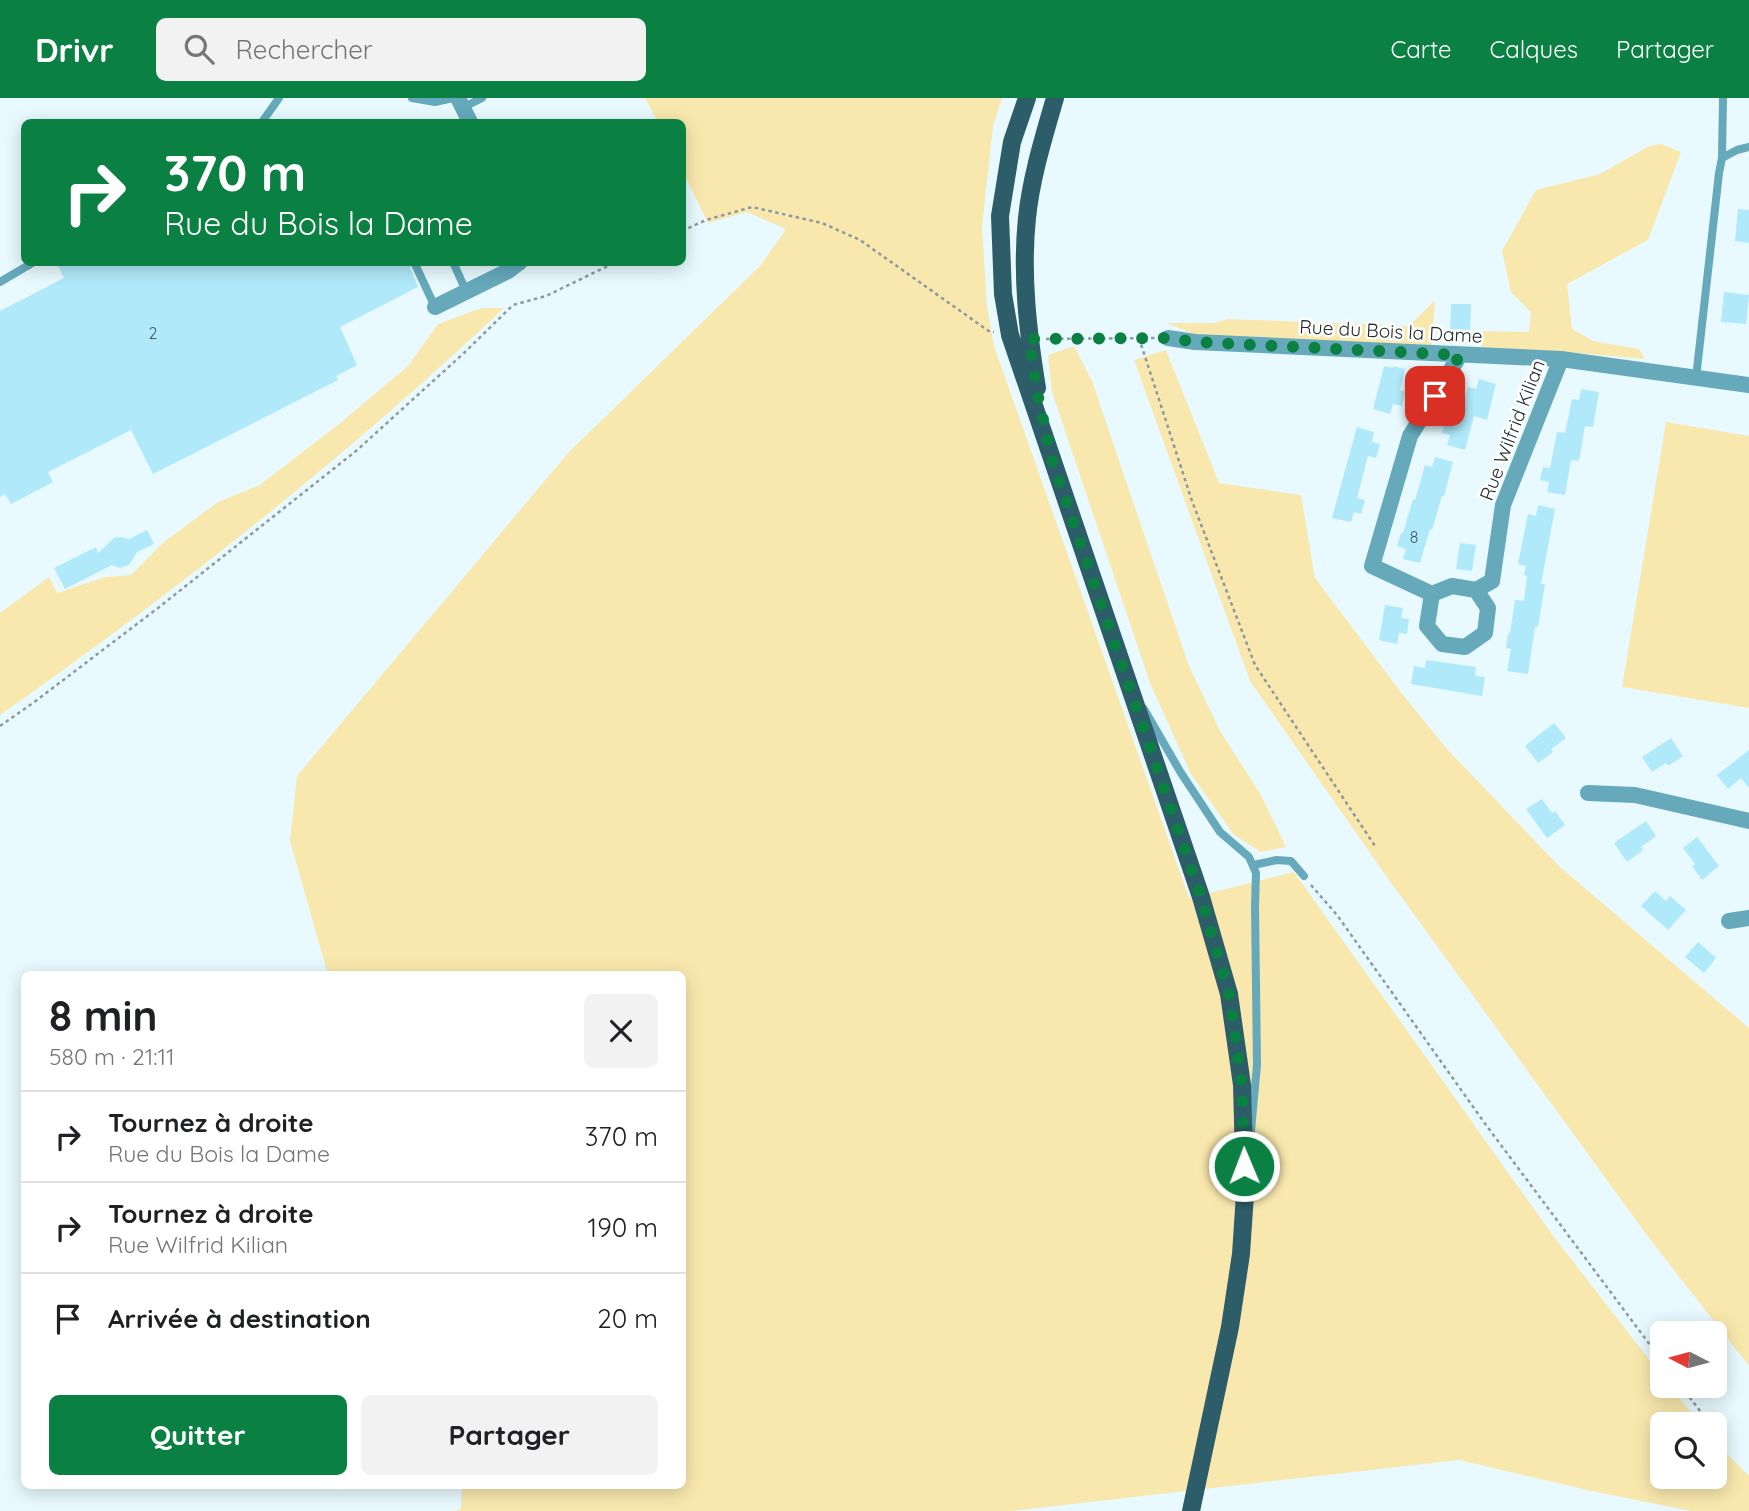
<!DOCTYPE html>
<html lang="fr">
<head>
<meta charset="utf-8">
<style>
	:root { --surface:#fff; --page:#f2f2f2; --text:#202124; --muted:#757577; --line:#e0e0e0; --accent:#0b8043 }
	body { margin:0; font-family:Quicksand,sans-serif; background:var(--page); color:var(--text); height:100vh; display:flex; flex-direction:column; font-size:26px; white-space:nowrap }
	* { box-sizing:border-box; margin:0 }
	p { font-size:23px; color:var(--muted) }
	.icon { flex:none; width:38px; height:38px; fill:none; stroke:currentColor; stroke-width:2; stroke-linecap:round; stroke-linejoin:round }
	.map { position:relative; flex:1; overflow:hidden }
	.side { position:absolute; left:21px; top:873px; width:665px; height:518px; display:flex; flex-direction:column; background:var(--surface); border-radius:10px; box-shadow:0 4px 18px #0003 }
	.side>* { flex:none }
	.hud { position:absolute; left:21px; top:21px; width:665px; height:147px; border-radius:10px; box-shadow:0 4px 18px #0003; background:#0b8043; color:#fff; overflow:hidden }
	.needle { width:46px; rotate:276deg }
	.fabs { position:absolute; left:1650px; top:1223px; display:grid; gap:14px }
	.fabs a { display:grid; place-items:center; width:77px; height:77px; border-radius:10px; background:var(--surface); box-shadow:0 4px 18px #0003; font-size:35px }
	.pin { position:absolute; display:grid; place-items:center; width:60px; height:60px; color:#fff; margin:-30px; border-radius:14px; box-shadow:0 4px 10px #0006 }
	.me { position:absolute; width:77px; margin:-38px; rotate:359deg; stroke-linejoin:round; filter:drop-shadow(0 0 5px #0008) }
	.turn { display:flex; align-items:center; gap:24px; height:147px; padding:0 28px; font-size:32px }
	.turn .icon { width:91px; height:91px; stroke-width:2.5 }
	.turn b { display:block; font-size:49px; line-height:60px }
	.round { display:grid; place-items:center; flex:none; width:74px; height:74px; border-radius:10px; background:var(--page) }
	.overview { display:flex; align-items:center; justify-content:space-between; height:119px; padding:0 28px }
	h1 { font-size:42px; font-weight:700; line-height:52px }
	.primary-button { display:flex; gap:14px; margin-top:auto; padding:14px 28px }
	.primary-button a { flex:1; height:80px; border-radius:10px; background:var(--accent); color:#fff; font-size:28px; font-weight:700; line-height:80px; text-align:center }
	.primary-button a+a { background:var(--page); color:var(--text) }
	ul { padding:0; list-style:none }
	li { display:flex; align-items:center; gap:21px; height:91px; padding:0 28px; border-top:2px solid var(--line) }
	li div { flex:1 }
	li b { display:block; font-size:26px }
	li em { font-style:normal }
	header { display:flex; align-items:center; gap:42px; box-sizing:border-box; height:98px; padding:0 35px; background:var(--accent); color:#fff }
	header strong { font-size:33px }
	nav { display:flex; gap:38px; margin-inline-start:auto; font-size:24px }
	.search { width:490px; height:63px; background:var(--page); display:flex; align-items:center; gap:18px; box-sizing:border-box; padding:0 24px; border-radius:10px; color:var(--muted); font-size:26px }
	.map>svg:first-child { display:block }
	.green { fill:#f9e8ad }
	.building { fill:#b0e9f9 }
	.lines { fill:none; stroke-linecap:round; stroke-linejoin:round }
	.path { stroke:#8c999d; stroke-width:2.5; stroke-dasharray:3.5 3.5; stroke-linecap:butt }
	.service { stroke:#65a9bb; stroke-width:8 }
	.minor { stroke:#65a9bb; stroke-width:16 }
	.primary { stroke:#2d5d69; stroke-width:18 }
	.route { stroke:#0b8043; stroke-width:12; stroke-dasharray:0 21.6 }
	.labels { text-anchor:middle; stroke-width:5; stroke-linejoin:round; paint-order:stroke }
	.number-label { font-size:16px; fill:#465a60 }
	.street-label { font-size:19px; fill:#222b2d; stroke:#fff }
</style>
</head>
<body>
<header>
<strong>Drivr</strong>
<div class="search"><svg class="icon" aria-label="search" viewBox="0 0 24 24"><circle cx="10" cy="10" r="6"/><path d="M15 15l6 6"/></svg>Rechercher</div>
<nav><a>Carte</a><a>Calques</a><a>Partager</a></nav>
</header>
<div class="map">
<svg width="1749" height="1413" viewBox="0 0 1749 1413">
	<rect width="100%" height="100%" fill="#e8faff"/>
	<path class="green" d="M645,0H1002L993,28L982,129L987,208L994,248L1189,800L1294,774L1554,1139L1662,1278V1288H1670L1700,1326H1662V1379H1715V1344L1749,1378V1413H1691L1587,1392L1459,1362L1011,1413H455L461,1411L462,1388H682V877H328L290,743L297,678L568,355L760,168L786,131L747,114L708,125L683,74L682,24H658Z
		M1661,46L1681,54L1648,142L1567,186L1572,231L1593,243L1639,251L1645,261L1577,255L1482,249L1483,233L1529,234L1531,214L1511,194L1502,153L1536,92L1600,76L1649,48Z
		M1435,202L1432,247L1199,238L1166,225H1214L1228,221L1409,228Z
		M481,210H504C347,358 177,493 0,617V515L49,479L57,495L105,479L131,477L164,444L218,404L260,387L344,322L408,268L438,226Z
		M1074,248L1092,283L1189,568L1220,633L1261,697L1286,749L1261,754L1234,737L1191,676L1150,585L1052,294L1048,257Z
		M1166,252L1219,385L1301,397L1315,480L1403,597L1447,651L1560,769L1749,930V1268L1649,1140L1389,782L1250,583L1134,262Z
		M1666,324L1749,338V610L1622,589Z"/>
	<path class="building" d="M1738,111L1749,112V145L1735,143Z
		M56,164H408L418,189L340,229L357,267L336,278L338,282L153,376L131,332L48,374L53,384L11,406L5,396L0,399V213L64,180Z
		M1724,194L1749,197L1746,226L1721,224Z
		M1451,206H1471L1470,236H1450Z
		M1384,268L1393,270V268L1405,271L1400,292L1405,294L1402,308L1393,306L1390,316L1373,311Z
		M1479,281L1496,286L1487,322L1474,318L1465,352L1447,347L1450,337L1442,335L1446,321L1454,323L1457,313L1461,314L1468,289L1476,291Z
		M1581,291L1599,294L1593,329L1585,328L1579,363L1571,362L1565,397L1547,394L1549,384L1540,382L1543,369L1550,370L1557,334L1565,335L1572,301L1579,302Z
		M1357,329L1374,334L1372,344L1380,346L1376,360L1368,358L1357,400L1365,402L1361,416L1354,414L1351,424L1332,420Z
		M1435,359L1453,364L1444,398H1442L1432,432L1430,431L1420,465L1403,461L1406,451L1397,448L1401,435H1403L1413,401L1415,402L1425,367L1432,369Z
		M1538,407L1555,411L1541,486H1545L1538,529H1535L1528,576L1507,573L1511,551L1506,550L1508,535L1510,536L1515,502L1524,503L1527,478L1524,477L1526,468L1518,466L1528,416L1536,418Z
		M147,432L154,446L137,454L130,466L120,470L112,467L65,491L54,470L96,449L98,455L114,440L121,439L129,441Z
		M1460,445L1476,447L1472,473L1456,471Z
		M1385,507L1403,510L1401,520L1409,521L1407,536L1399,535L1397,546L1379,542Z
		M1426,562L1476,569L1475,578L1485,579L1482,598L1411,586L1414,568L1425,570Z
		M1554,625L1566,640L1551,651L1553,654L1538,665L1525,648Z
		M1671,640L1683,658L1668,668L1666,665L1652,674L1642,659Z
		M1749,652V690L1741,680L1728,691L1717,677Z
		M1542,701L1552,715L1555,713L1565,727L1547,740L1526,711Z
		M1646,723L1656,738L1641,749L1643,752L1627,764L1614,745Z
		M1697,739L1719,768L1702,782L1692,768L1695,766L1683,750Z
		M1655,793L1666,803L1670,798L1686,812L1668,832L1641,808Z
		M1698,844L1716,860L1704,875L1685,859Z"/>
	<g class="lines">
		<path class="path" d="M682,133L706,122L752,109L822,125L860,142L990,234H994
			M1139,240L1192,403L1255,567L1375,748
			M1046,241L1155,240
			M0,628L33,605L158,510L356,353L464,255L513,207L546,198L616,164
			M1311,787L1337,817L1486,1027L1662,1263
			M1681,1288L1710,1326"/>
		<path class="service" d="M412,0L435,4L453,0
			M462,10L482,0
			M262,24L279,0
			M1722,60L1737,52L1749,49
			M414,164L435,209
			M453,164L466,193
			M0,184L34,164
			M1696,280L1719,75L1722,60L1723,0
			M1144,611L1181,675L1220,734L1249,759L1256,775L1255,809L1257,967L1251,1033
			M1253,767L1277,762L1291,763L1304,778"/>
		<path class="minor" d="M458,0L470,24
			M435,209L508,173L520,164
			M1168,240L1195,244L1561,261L1749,287
			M1476,492L1492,483L1503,407L1561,261
			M1432,496L1452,488L1476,492L1488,510L1485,535L1465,549L1442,546L1427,528L1432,496L1372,468L1410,338L1460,257
			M1588,695L1635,697L1749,723
			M1729,823L1749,820"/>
		<path class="primary" d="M1027,0L1012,44L1000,118L1003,196L1010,237L1201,799L1229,896L1242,987L1245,1096L1241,1156L1230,1229L1191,1413
			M1037,290C1028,234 1021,177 1027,120C1031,80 1044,38 1055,0"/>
	</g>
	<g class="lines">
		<path class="route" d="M1244,1068L1242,987L1229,896L1201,799L1052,362L1037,294L1029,241L1168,240L1195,244L1460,257L1435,298"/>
	</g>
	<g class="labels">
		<g class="number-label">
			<text x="153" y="241">2</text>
			<text x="1414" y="445">8</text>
		</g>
		<g class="street-label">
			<text transform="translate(1391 233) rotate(3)" y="7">Rue du Bois la Dame</text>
			<text transform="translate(1512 332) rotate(-69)" y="7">Rue Wilfrid Kilian</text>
		</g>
	</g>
</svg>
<div class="fabs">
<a><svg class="needle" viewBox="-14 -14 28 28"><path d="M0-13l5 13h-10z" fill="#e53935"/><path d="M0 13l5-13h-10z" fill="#757577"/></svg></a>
<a><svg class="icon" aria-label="search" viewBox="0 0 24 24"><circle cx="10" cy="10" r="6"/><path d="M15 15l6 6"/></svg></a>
</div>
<div class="pin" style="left:1435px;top:298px;background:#d93025"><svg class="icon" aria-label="arrive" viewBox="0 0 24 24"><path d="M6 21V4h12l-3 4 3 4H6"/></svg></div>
<svg class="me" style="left:1244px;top:1068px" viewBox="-20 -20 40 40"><circle r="17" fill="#0b8043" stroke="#fff" stroke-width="3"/><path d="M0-11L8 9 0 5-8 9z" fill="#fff"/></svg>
<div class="hud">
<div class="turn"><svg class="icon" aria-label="right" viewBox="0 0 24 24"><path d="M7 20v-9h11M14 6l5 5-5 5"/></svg><div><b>370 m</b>Rue du Bois la Dame</div></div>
</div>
<section class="side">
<div class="overview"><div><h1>8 min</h1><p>580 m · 21:11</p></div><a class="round"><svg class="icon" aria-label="close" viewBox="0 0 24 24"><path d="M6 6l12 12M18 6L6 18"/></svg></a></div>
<ul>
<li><svg class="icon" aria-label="right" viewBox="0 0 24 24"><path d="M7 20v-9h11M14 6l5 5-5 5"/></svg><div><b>Tournez à droite</b><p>Rue du Bois la Dame</p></div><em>370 m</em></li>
<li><svg class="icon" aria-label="right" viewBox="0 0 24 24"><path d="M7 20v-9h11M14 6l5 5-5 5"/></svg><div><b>Tournez à droite</b><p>Rue Wilfrid Kilian</p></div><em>190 m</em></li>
<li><svg class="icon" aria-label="arrive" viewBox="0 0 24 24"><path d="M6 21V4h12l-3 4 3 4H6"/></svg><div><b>Arrivée à destination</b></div><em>20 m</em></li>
</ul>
<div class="primary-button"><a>Quitter</a><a>Partager</a></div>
</section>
</div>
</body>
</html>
